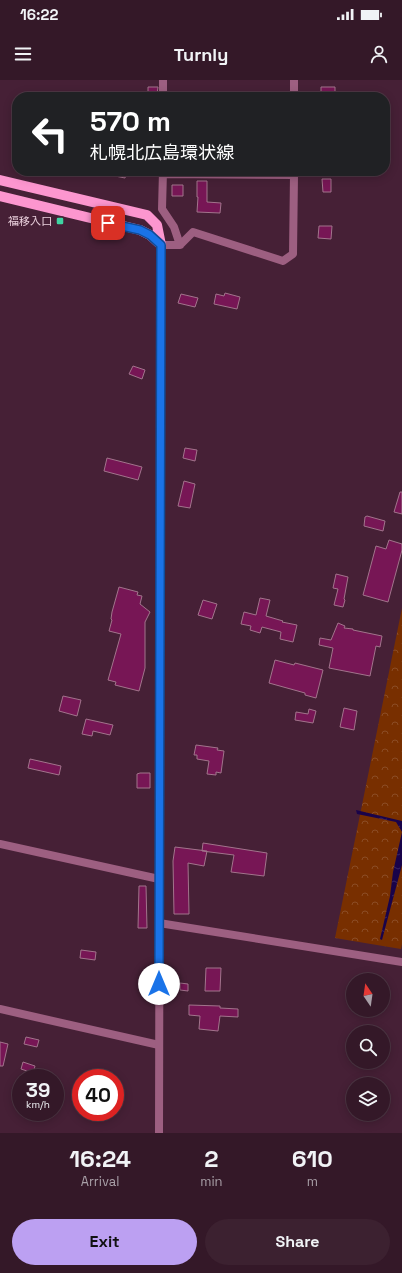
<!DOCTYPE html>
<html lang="en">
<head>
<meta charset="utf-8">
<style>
	:root { --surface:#341828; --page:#3c2130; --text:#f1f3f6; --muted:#a9a0a8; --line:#4e3745; --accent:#bca0f2 }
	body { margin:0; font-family:"Space Grotesk","Noto Sans JP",sans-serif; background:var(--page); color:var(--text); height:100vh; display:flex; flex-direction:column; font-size:15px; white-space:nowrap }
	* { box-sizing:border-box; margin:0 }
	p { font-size:13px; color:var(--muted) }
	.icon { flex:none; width:22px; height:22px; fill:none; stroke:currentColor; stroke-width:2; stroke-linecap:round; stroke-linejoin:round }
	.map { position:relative; height:1053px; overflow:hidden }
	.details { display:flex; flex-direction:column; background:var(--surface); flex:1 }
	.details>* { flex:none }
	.guide { position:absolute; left:12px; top:12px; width:378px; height:84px; border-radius:16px; box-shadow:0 2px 10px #0003,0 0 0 1px var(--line); background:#202124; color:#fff; overflow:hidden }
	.needle { width:26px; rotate:347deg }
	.buttons { position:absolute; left:346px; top:893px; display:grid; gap:8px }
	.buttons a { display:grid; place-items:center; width:44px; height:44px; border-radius:50%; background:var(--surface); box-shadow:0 2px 10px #0003,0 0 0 1px var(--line); font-size:20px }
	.speed { position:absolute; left:12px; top:989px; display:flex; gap:8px; font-size:20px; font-weight:700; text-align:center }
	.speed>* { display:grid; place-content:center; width:52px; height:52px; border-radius:50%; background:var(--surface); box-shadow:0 2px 10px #0003,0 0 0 1px var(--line); line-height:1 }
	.speed small { font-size:10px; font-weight:400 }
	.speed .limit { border:6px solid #d22; background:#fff; color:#111 }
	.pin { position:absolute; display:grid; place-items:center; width:34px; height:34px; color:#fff; margin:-17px; border-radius:8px; box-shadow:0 2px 6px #0006 }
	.me { position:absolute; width:44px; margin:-22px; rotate:0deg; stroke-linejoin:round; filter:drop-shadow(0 0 3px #0008) }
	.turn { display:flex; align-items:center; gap:14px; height:84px; padding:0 12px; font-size:18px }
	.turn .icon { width:52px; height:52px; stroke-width:2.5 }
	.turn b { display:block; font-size:28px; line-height:34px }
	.eta { display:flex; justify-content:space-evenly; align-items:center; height:68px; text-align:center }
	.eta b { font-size:24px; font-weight:800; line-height:28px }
	.cta { display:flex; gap:8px; margin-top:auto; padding:8px 12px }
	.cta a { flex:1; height:46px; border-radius:24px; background:var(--accent); color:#111; font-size:16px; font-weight:800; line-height:46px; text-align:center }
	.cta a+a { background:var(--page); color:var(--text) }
	.status { display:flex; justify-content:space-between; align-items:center; height:28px; padding:0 20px; background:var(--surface); direction:ltr }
	.status svg { height:11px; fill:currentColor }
	header { display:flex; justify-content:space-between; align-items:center; height:52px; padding:0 12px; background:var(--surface); font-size:18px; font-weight:800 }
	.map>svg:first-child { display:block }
	.park { fill:url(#park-crowns) }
	.water { fill:url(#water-ripples) }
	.building { fill:#771655; stroke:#a2748c }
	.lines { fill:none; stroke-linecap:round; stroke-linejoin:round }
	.minor { stroke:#9d5f81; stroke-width:8 }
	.tertiary { stroke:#9d5f81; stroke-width:8 }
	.primary { stroke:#fc96cf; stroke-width:10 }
	.route-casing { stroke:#114b97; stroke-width:10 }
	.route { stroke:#1a73e8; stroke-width:7 }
	.poi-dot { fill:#3fd4a2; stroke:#462036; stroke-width:1.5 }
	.labels { text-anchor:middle; stroke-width:4; stroke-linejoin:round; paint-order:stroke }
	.poi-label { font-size:11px; fill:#e9cfdc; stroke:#462036; text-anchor:end }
</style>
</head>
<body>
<div class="status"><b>16:22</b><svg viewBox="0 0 49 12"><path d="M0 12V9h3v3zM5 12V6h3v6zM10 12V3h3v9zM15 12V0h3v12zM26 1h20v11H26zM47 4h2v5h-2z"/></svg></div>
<header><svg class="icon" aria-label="menu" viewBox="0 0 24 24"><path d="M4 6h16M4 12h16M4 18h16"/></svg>Turnly<svg class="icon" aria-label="person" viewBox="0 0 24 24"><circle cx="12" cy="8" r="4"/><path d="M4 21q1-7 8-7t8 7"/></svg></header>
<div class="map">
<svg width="402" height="1053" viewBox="0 0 402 1053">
	<defs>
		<pattern id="park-crowns" width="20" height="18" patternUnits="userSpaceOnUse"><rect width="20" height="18" fill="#782f00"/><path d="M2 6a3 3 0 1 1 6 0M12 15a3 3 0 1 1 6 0" fill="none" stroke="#8b4c25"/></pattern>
		<pattern id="water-ripples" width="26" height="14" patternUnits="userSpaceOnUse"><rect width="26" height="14" fill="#19034a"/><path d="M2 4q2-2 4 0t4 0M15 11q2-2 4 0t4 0" fill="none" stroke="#3a2764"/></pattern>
	</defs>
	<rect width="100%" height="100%" fill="#462036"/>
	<path class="park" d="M402,528V864L401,869L335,858Z"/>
	<path class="water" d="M356,730L402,741V785L382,860L380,859L390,816L393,792L402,752L396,742L357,734Z"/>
	<path class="building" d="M148,7H158L157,14L148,13Z
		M321,7H335V17H321Z
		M106,91H127L125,98L105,94Z
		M322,99H331V112H323Z
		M197,101H207V122L221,123L220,133L197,132L198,117H197Z
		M172,105H183V116H172Z
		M319,146H332L331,159L318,158Z
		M225,213L240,217L237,229L214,224L216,214L224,216Z
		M181,214L198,218L195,227L178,223Z
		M133,286L145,290L142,299L129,294Z
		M185,368L197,370L195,381L183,378Z
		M107,378L142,387L138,400L104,391Z
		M184,401L195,404L190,428L178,426Z
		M400,412H402V434L394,432Z
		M367,436L385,441L383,451L364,446L365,437Z
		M389,460L402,464V470L388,522L363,515L376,466L386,469Z
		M336,494L348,497L344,519L345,520L343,527L334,525L338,509L333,508Z
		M119,507L138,512L137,515L142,516L140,524L150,532L145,542V588L139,611L115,605L116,602L108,600L121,554L109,551L112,540L111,539L112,532Z
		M260,518L270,520L266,536L283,541L282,542L297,545L293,562L280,559L281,552L262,547L260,553L250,550L251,546L241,544L244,532L256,535Z
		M203,520L217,524L212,539L198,535Z
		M338,543L345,546L344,548L353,549V550L382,556L380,567L376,566L370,596L329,588L333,568L319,565L320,558L331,560Z
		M275,580L294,585L295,583L323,590L316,618L305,615V613L269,603Z
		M63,616L81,620L77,636L59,631Z
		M344,628L357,631L354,650L340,647Z
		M309,629L316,631L313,643L295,640L296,632L308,634Z
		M86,639L113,645L110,655L93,651L92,656L82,654Z
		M196,665L218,668L217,670L224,671L221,693L216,692V695L207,694L209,681L197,679V675H194Z
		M30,679L61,686L59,695L28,688Z
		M140,693H150V708H137V694Z
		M203,763L267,773L264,796L231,792L234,775L202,771Z
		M175,767L207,771L204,786L188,783L189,834H174L173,781Z
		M139,806H146L147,848H138Z
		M81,870L96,872L95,880L80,878Z
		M206,888H221L220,911H205Z
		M180,903L188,904V911L180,910Z
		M189,925L220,926V928L238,929V937L220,936L218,951L199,949L200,936L189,935Z
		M26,957L39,960L37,967L24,964Z
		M0,962L8,964L3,986H0Z
		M23,982L35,986L33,993L21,989Z"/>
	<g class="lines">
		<path class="minor" d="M163,17V0
			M294,17V0
			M163,91L162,129L174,147L180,165
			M163,94L294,95V91
			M161,165H180L193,152L283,181L293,174L294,95
			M0,764L159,799
			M159,843L402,882
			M0,929L159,965"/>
		<path class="tertiary" d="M159,1053L161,165"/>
		<path class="primary" d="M0,100L147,135L157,145L161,165
			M0,116L140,150L150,155L161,165"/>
	</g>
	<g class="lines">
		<g class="route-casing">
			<path id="route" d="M108,143L140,150L150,155L161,165L159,904"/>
		</g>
		<use href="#route" class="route"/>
	</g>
	<rect class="poi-dot" x="56" y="137" width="8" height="8" rx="2"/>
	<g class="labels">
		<g class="poi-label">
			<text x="52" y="145">福移入口</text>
		</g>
	</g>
</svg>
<div class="buttons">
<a><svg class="needle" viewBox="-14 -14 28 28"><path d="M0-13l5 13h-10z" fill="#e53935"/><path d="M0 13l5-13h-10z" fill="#a9a0a8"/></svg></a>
<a><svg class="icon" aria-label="search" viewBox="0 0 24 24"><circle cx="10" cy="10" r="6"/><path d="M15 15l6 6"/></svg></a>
<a><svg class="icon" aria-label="layers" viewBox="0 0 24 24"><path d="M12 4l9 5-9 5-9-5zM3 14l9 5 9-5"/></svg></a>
</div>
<div class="speed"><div>39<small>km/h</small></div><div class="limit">40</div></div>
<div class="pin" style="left:108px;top:143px;background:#d93025"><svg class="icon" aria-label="arrive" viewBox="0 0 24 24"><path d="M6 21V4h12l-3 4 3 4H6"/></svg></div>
<svg class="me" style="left:159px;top:904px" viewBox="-20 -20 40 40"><circle r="19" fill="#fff"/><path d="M0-13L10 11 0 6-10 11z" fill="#1a73e8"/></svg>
<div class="guide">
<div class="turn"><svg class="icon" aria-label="left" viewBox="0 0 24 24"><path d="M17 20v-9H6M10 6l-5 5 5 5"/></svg><div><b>570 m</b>札幌北広島環状線</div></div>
</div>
</div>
<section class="details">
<div class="eta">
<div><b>16:24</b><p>Arrival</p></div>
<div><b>2</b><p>min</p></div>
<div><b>610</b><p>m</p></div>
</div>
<div class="cta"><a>Exit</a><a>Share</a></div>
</section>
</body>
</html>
